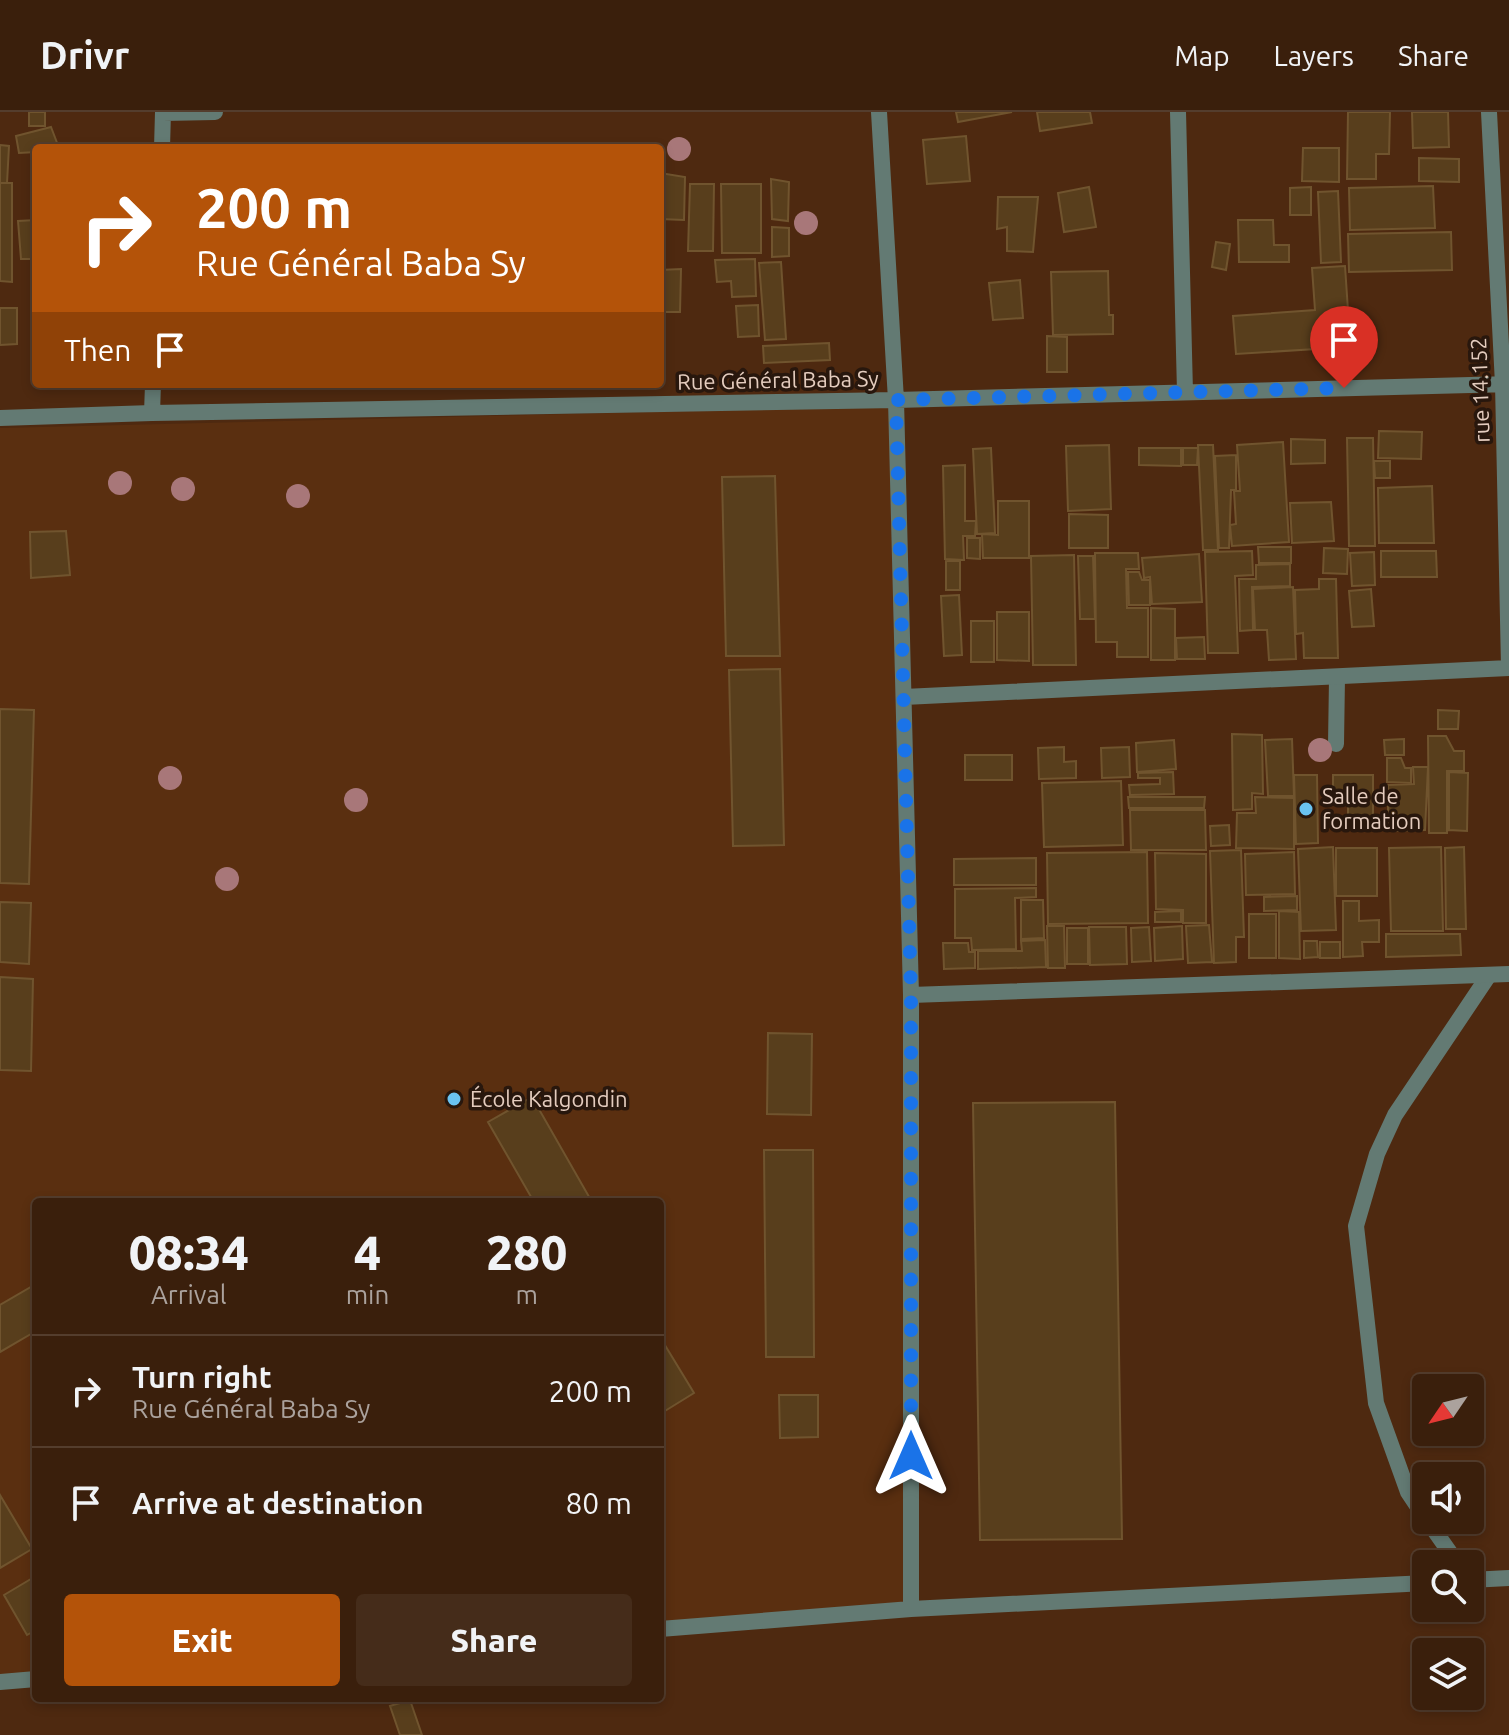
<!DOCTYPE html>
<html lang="en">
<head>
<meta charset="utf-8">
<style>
	:root { --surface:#3a1f0c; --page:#452c1a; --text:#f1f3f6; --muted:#aba29d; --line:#543d2d; --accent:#b45309 }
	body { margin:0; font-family:Ubuntu,sans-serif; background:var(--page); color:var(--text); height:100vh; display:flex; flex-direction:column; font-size:30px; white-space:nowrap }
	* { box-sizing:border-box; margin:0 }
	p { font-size:26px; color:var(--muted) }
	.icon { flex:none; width:44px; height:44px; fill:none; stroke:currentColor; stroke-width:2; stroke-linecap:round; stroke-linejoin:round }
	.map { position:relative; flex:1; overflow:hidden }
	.sheet { position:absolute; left:32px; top:1086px; width:632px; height:504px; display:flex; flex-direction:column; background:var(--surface); border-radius:8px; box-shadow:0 4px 12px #0003,0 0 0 2px var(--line) }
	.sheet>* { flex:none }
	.guide { position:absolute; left:32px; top:32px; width:632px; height:244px; border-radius:8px; box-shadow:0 4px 12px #0003,0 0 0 2px var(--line); background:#b45309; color:#fff; overflow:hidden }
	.needle { width:52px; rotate:235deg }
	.buttons { position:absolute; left:1412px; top:1262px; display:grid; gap:16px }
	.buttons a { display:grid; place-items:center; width:72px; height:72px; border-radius:8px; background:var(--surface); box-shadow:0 4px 12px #0003,0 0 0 2px var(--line); font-size:40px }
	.pin { position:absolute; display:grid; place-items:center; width:68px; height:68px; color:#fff; margin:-82px -34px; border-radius:50% 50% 50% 0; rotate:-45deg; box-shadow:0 0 8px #0007 }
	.pin .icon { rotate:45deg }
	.me { position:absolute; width:88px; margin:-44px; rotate:0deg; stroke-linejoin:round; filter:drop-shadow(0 0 6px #0008) }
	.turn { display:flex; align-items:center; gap:28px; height:168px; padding:0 32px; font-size:36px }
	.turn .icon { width:104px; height:104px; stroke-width:2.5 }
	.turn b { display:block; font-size:56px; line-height:68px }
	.then { display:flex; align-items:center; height:76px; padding:0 32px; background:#0003; gap:16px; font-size:30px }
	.eta { display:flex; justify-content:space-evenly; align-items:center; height:136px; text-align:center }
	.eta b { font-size:48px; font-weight:800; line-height:56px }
	.cta { display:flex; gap:16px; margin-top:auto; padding:16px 32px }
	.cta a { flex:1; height:92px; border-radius:8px; background:var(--accent); color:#fff; font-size:32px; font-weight:800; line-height:92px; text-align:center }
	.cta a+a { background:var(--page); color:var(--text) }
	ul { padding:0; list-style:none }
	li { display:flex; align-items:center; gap:24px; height:112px; padding:0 32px; border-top:2px solid var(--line) }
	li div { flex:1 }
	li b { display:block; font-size:30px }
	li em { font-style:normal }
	header { display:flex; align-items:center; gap:48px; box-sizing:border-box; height:112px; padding:0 40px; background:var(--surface); border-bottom:2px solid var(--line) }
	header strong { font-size:38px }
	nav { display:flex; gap:44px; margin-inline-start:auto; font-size:28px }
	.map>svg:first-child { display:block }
	.built { fill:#5a2f10 }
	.building { fill:#583e1c; stroke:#70542e; stroke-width:2 }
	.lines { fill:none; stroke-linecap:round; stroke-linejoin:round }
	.service { stroke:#637a73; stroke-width:16 }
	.minor { stroke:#637a73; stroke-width:16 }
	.tree { fill:#a87779 }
	.route { stroke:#1a73e8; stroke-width:14; stroke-dasharray:0 25.2 }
	.poi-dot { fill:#6ac3f1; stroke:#28170d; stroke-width:3 }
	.labels { text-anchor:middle; stroke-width:7; stroke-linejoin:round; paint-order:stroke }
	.street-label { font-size:22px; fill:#e4ccbe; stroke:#28170d }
	.poi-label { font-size:22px; fill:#e4ccbe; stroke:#28170d; text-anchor:start }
</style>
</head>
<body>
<header>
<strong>Drivr</strong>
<nav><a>Map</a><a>Layers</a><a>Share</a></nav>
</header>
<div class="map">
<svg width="1509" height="1623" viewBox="0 0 1509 1623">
	<rect width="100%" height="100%" fill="#4e2910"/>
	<path class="built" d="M895,294L909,884L906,1490L660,1511V1090H36V1564L0,1567V316Z"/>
	<path class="building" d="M29,0H45V14H29Z
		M956,0H1012L958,10Z
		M1037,0H1090L1092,11L1040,19Z
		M1348,0H1390L1389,42H1376V67H1347Z
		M1412,0H1448L1449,35L1413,36Z
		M51,15L59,36H36V40L19,41L16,24Z
		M966,24L970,69L927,72L923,28Z
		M0,33L9,34L7,71H0Z
		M1303,36H1339V70L1302,69Z
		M1419,46L1459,47V70L1419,69Z
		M660,61L685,65L684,108L660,107Z
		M771,67L789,70L788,109L772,107Z
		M0,71H12V170L0,169Z
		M690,72H714L713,139H688Z
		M721,72H761V141H722Z
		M1433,74L1435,116L1350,118L1349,76Z
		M1089,75L1096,115L1064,120L1058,81Z
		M1311,75V103H1290V76Z
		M1338,79L1341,150L1321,151L1318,80Z
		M998,85H1038L1033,140L1007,139V115L997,117Z
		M36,108V147H21L18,109Z
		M1238,108H1273L1274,133H1289V150H1239Z
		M772,115L789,116V144L772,145Z
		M1451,120L1452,158L1349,160L1348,122Z
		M1216,130L1230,132L1226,158L1212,155Z
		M755,147L756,184L732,185L731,169L717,170L715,148Z
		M781,150L786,227L765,228L759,151Z
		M1345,154L1351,243L1333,244L1332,236L1236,242L1233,204L1315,198L1312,156Z
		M681,157L680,200H660V158Z
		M1108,159L1109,203H1113V222L1053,223L1051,160Z
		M1020,168L1023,206L993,208L989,171Z
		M758,193L759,224L738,225L736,194Z
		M0,196H17V232L0,233Z
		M1352,208H1369V241H1353Z
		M1047,224L1067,225V260H1047Z
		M829,231L830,248L764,251L763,234Z
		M1379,319L1422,320L1421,347L1378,346Z
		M1347,326H1373L1375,434H1349Z
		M1291,327L1325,328V351L1291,352Z
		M1283,330L1289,430L1232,434L1230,413L1236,412L1234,379H1240L1237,333Z
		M1109,333L1111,397L1068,399L1066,334Z
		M1198,333H1213L1218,438H1203Z
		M991,336L995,421L977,422L973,337Z
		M1139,336H1181V354L1139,353Z
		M1183,336H1198L1197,353H1183Z
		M1236,343V378H1231L1229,436H1219L1215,344Z
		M1374,349H1390V366H1375Z
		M965,353V409H976L975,424H963L964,448L945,447L943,354Z
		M775,364L780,544H726L722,365Z
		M1432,374L1434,431H1379L1378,376Z
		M998,389H1029V446H983L982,422L998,423Z
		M1331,390L1334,429L1292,431L1290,391Z
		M1069,402L1108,403V436H1069Z
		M66,419L70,463L31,466L30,420Z
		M967,426H980V447L967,446Z
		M1258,435H1291V451H1259Z
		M1324,436L1348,437L1347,462L1323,461Z
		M1252,439L1253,463L1235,464L1238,541H1208L1205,440Z
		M1381,439H1436L1437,465H1381Z
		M1374,440L1375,473L1352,474L1350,441Z
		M1095,441H1138L1139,457H1126L1127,496H1148V545H1117V530H1096Z
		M1199,442L1202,490L1152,492L1150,465L1144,466L1142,446Z
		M1074,443L1076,553H1033L1031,444Z
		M1078,444H1093L1095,507H1080Z
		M946,449H960V478H946Z
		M1290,452V474L1252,475L1253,518L1240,519L1239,467H1256V453Z
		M1128,460H1139L1142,468H1150V493H1129Z
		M1319,467H1336L1338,546H1304L1303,521L1296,522L1295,478L1319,477Z
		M1293,475L1296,547L1269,548L1267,518H1255L1253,477Z
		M1371,477L1374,514L1352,515L1349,479Z
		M959,483L962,543L944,544L941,484Z
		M1151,496L1175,497V548H1151Z
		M997,500H1029V549L997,548Z
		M971,509H994V550H971Z
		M1204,525L1205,547H1177L1176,526Z
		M780,557L784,733L733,734L729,558Z
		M0,597L34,598L29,772L0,771Z
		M1438,598L1459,599L1458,617H1438Z
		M1232,622L1262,623L1263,682L1252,681V697L1233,698Z
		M1428,624H1446L1454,639H1464V659H1447V721H1429Z
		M1292,627L1294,684H1268L1265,628Z
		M1404,627V643H1385L1384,628Z
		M1174,628L1176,657L1137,660L1136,631Z
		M1064,635V650L1076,649V666L1039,667L1038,636Z
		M1129,635L1130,665L1102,666L1101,636Z
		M965,643H1012V668H965Z
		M1387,646H1401L1405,656H1411V671L1387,670Z
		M1413,655H1428L1425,718L1388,719V673L1414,672Z
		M1173,660L1174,682L1130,683L1129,673L1160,672V666H1138V661Z
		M1449,660L1468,661L1467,719L1449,718Z
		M1294,663H1317L1318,731L1296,732Z
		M1333,663H1373V704H1348V683H1333Z
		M1121,669L1123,733L1044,735L1042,671Z
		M1128,685H1205L1204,696H1129Z
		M1255,685L1294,686V737L1236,736L1237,701H1256Z
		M1130,698H1205L1206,738H1131Z
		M1229,713L1230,733L1211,734L1210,714Z
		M1333,735L1336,818L1301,819L1298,737Z
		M1441,735L1443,819H1391L1389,736Z
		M1464,735L1466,817H1446L1445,736Z
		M1336,736H1377V784H1336Z
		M1241,738L1244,825H1236V850L1214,851L1210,739Z
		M1147,740L1148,811L1048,812L1047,741Z
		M1294,740L1295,782L1246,783L1245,742Z
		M1155,741L1206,742V811H1183V798L1156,797Z
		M1036,746V773H954V747Z
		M1036,776V785L1015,786L1016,837L972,838L971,826H955V777Z
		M1297,784V798L1264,799V785Z
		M1021,788H1043L1044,826L1021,827Z
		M1343,789H1359V809L1379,808V830H1362L1363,844L1343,845Z
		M0,790L31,791L29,852L0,850Z
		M1181,799V810H1155V800Z
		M1279,799L1299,800L1300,847L1279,846Z
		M1249,802H1276V846H1249Z
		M1209,813L1212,850L1188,851L1186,814Z
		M1047,814H1064L1065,856H1048Z
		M1182,814L1183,847L1155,849L1154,816Z
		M1089,815H1126L1127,852L1090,853Z
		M1149,815L1151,849L1132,850L1131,816Z
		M1067,816H1088V852H1067Z
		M1386,822H1460L1461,843L1386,845Z
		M1045,828L1046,855L978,857V839H1022L1021,829Z
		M1304,829H1317L1318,845L1304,846Z
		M1320,830H1340V846H1320Z
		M943,831H968L969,840H975V856L944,857Z
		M0,865L33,867L31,959L0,958Z
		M768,921L812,922L811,1003L767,1002Z
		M532,985L592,1090H534L488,1010Z
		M1115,990L1122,1427L980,1428L973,991Z
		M764,1038H813L814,1245H766Z
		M36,1172V1219L0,1240V1193Z
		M660,1225L694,1281L660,1302Z
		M779,1283H818V1325L780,1326Z
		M0,1383L32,1437L0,1456Z
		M36,1464V1518L27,1523L4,1483Z
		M410,1588L422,1623H400L390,1594Z"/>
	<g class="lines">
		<path class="service" d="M1336,632L1337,566
			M1426,1407L1408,1380L1376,1291L1356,1114L1377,1042L1395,1003L1489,863
			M1427,1408L1458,1452"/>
		<path class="minor" d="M879,0L896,288L911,883V1497
			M1178,0L1185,280
			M1489,0L1503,272L1509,555
			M163,1L215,0
			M162,36L163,0
			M152,301L153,272
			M0,306L152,301L896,288L1509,272
			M904,585L1509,556
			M911,883L1509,862
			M1470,1468L1509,1466
			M660,1517L911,1497L1426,1471
			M0,1570L36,1567"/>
	</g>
	<g class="tree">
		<circle cx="679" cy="37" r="12"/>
		<circle cx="806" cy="111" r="12"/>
		<circle cx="120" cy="371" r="12"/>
		<circle cx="183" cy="377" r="12"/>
		<circle cx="298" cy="384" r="12"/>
		<circle cx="1320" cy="638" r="12"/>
		<circle cx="170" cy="666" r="12"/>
		<circle cx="356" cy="688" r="12"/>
		<circle cx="227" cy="767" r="12"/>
	</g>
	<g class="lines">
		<path class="route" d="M911,1344V883L896,288L1344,276"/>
	</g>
	<g class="poi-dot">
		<circle cx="1306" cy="697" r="8"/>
		<circle cx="454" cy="987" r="8"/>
	</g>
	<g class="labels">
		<g class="street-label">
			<text transform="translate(778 268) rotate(-1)" y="8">Rue Général Baba Sy</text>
			<text transform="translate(1480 278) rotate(-92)" y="8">rue 14.152</text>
		</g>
		<g class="poi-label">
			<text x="1322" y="692">Salle de<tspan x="1322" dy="25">formation</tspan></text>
			<text x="470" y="995">École Kalgondin</text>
		</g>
	</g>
</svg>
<div class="buttons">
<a><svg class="needle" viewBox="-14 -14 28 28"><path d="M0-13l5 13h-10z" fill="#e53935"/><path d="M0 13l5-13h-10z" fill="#aba29d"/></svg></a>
<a><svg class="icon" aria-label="sound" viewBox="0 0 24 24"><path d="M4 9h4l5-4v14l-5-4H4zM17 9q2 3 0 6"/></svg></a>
<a><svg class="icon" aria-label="search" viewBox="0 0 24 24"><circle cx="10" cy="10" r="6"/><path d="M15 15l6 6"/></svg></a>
<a><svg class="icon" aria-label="layers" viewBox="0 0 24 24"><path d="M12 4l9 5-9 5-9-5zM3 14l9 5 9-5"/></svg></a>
</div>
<div class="pin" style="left:1344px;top:276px;background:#d93025"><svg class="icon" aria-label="arrive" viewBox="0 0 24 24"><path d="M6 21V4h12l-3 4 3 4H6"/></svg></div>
<svg class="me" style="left:911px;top:1344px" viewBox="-20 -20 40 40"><path d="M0-17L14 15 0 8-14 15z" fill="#1a73e8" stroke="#fff" stroke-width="4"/></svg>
<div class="guide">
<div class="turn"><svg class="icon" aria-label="right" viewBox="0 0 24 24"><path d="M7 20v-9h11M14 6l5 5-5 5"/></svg><div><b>200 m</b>Rue Général Baba Sy</div></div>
<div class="then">Then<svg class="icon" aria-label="arrive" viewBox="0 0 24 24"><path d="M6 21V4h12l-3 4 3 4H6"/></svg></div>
</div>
<section class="sheet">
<div class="eta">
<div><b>08:34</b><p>Arrival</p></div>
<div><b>4</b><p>min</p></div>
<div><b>280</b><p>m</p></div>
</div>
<ul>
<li><svg class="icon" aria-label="right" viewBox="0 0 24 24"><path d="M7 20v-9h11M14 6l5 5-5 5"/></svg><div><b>Turn right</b><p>Rue Général Baba Sy</p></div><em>200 m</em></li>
<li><svg class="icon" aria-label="arrive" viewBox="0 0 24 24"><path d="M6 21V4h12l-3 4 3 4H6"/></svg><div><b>Arrive at destination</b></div><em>80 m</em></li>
</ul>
<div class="cta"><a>Exit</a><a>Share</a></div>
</section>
</div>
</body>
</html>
